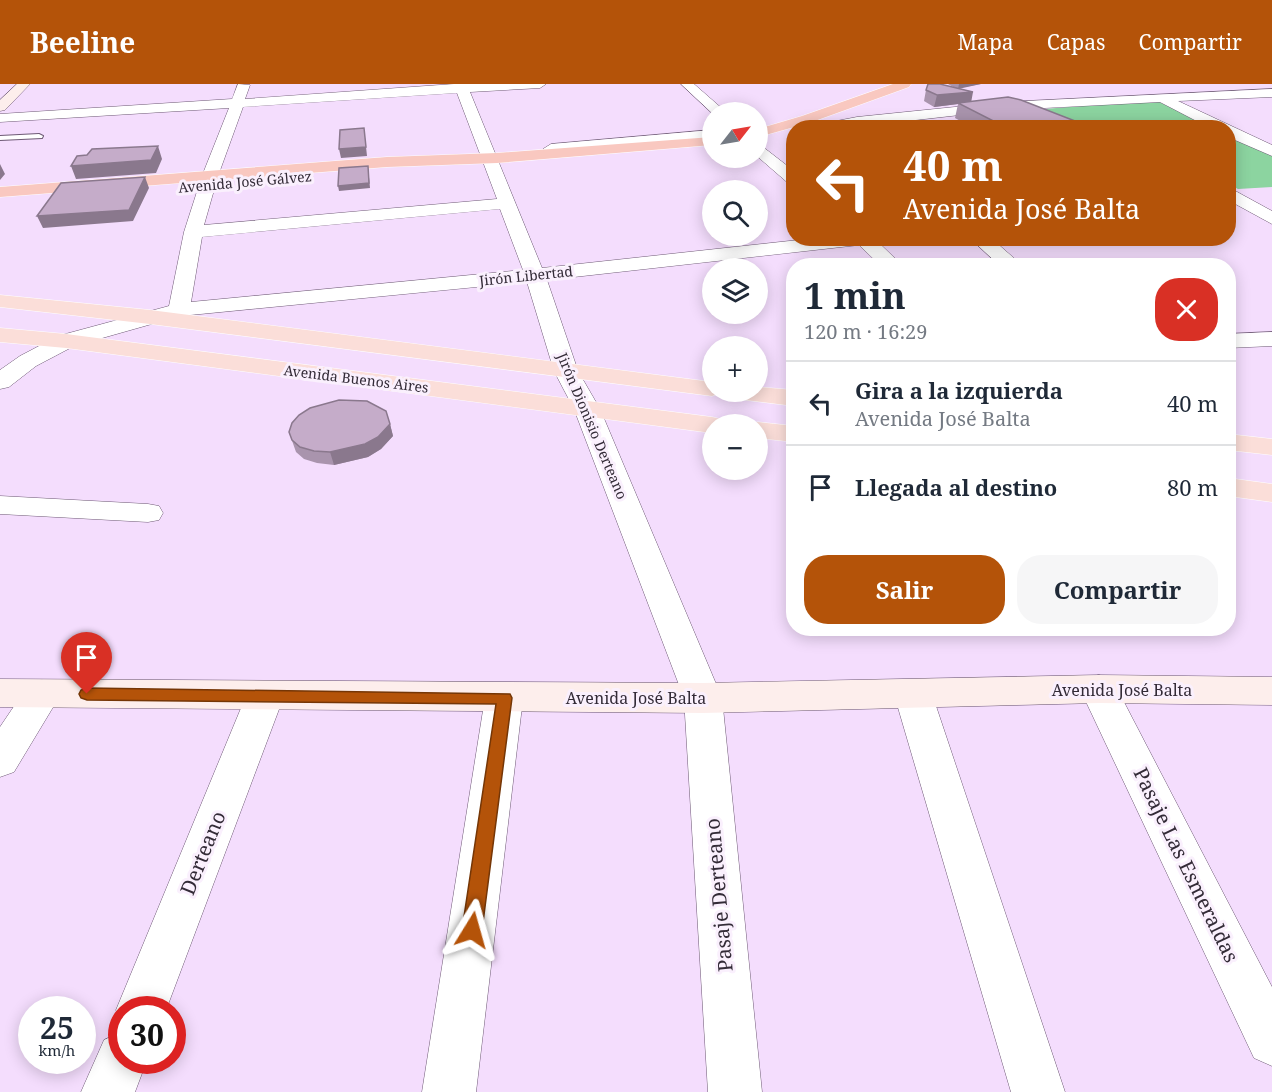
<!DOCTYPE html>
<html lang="es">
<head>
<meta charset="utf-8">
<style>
	:root { --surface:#fff; --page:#f6f6f7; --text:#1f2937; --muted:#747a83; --line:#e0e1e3; --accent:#b45309 }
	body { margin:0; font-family:"Noto Serif",serif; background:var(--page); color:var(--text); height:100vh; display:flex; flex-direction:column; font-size:22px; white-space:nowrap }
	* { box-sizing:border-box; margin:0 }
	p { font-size:20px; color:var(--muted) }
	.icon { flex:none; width:33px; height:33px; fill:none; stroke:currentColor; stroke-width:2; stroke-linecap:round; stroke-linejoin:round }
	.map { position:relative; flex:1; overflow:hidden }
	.panel { position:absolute; left:786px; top:174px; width:450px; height:378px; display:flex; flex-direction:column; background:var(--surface); border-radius:24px; box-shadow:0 3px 15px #0003 }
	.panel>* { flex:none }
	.banner { position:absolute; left:786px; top:36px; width:450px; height:126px; border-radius:24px; box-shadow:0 3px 15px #0003; background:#b45309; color:#fff; overflow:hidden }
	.needle { width:39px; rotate:59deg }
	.buttons { position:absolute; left:702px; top:18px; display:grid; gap:12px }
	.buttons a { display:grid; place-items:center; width:66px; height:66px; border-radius:50%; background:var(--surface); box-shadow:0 3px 15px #0003; font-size:30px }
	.speed { position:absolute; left:18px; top:912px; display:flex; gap:12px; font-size:30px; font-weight:700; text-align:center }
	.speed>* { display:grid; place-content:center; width:78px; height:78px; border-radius:50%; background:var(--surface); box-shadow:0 3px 15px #0003; line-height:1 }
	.speed small { font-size:15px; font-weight:400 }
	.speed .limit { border:9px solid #d22; background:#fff; color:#111 }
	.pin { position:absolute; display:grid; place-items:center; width:51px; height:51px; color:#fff; margin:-62px -26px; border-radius:50% 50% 50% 0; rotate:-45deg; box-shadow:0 0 6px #0007 }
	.pin .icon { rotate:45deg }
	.me { position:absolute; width:66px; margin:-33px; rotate:8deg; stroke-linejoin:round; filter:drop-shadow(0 0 4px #0008) }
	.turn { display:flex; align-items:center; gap:21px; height:126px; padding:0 18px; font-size:27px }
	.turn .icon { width:78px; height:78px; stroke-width:2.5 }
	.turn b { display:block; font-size:42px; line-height:51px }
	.round { display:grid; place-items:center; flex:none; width:63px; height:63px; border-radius:24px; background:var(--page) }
	.summary { display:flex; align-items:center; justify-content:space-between; height:102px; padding:0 18px }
	h1 { font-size:36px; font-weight:700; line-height:45px }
	.primary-button { display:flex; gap:12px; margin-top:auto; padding:12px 18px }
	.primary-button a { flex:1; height:69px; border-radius:24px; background:var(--accent); color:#fff; font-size:24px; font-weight:700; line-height:69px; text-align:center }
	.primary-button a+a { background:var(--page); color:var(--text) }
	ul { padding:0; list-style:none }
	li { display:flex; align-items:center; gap:18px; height:84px; padding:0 18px; border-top:2px solid var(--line) }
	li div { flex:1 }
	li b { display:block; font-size:22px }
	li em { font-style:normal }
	header { display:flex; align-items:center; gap:36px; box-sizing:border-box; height:84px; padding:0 30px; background:var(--accent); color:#fff }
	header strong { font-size:28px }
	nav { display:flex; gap:33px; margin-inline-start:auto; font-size:21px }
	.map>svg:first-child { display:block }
	.green { fill:#8cd4a0 }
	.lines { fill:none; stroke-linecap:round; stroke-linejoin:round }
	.lane-casing { stroke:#6e5a75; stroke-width:2 }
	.street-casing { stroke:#6e5a75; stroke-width:1 }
	.secondary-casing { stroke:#6e5a75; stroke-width:1 }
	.primary-casing { stroke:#fff; stroke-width:1 }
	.highway-casing { stroke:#fff; stroke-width:1 }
	.lane { fill:#fff; fill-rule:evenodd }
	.street { fill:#fff; fill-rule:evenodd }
	.secondary { fill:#fdeeec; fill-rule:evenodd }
	.primary { fill:#fbded9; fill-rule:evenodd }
	.highway { fill:#f9c8c0; fill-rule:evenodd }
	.wall { fill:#a994ad }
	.shaded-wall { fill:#8a788d }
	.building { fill:#c5acc9; stroke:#8a788d; stroke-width:1.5 }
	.route { fill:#b45309; stroke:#753606; stroke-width:1.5 }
	.labels { text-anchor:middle; stroke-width:6; stroke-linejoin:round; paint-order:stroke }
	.far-street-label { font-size:14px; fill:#332b37; stroke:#faf0fd }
	.street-label { font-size:16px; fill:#332b37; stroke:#faf0fd }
	.near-street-label { font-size:20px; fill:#332b37; stroke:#faf0fd }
</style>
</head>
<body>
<header>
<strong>Beeline</strong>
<nav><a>Mapa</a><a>Capas</a><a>Compartir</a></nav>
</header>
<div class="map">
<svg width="1272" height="1008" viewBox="0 0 1272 1008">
	<rect width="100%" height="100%" fill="#f4ddfd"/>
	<path class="green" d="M1155,16L1214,43H1082L1032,26Z
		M1228,51L1272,71V103L1238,105L1229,100Z"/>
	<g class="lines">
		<g class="lane-casing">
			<path id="lane" d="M39,50L43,52L42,54L0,56V52Z"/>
		</g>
		<g class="street-casing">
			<path id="street" d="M238,0L250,1L245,15L454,0H546L540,4L470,8L542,184L817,154H882L878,158L903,182H881L859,161L547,196L578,287L600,325L722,614L762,1008H708L684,614L574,325L554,287L527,198L180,232L74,262L36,282L9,303L0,305V286L20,272L58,252L169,222L184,148L202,92L229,24L0,38V30L232,15ZM457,9L497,115L204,141L218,92L243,23ZM500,125L523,186L191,218L202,153Z
				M681,0H694L726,28L712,29Z
				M1272,5V13L1178,17L1272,61V72L1228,53V44H1210L1160,18L1004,26L845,44H814L816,41L857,33L1004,18Z
				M712,46V54L551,70L543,65L551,60Z
				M758,61L763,63L794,87V101L788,99L758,73Z
				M1228,103L1272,127V140L1228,116Z
				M970,154H991L1023,182H1000Z
				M1272,248V262L1228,264V250Z
				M0,412L148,420L159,422L163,429L159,436L148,438L0,430Z
				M1099,591L1112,595L1272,903V982L1254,974L1080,605L1086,595Z
				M42,596L55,600L61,610L14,688L0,693V643L29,600Z
				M913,596L926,600L932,610L1065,1008H1011L894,610L900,600Z
				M265,598L278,602L284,612L166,926H122V940L116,926L246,612L252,602Z
				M504,599L517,604L523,614L476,1008H422L485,614L491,604Z
				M122,948V976H147L135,1008H81L104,956Z"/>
		</g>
		<g class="secondary-casing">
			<path id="secondary" d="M17,0H30L5,26L0,27V16Z
				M1099,591L1272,593V621L1099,619L703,629L0,623V595L703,599Z"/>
		</g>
		<g class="primary-casing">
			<path id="primary" d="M0,211L150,226L712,298V308H723L712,312L150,240L0,223Z
				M0,244L66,250L712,333L721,335L725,340H712V349L66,264L0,258Z
				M758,303L794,306V322L737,315L728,313L725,308H758Z
				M758,338L794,342V358L758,354V340H749Z
				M1228,350L1272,355V371L1228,366Z
				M1228,394L1272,400V418L1228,412Z"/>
		</g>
		<g class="highway-casing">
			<path id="highway" d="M893,0H911L909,3L812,38L758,53V45L802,32Z
				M712,53V61L497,79L387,83L0,113V103L387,73L497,69Z"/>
		</g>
		<use href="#lane" class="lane"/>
		<use href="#street" class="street"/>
		<use href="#secondary" class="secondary"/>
		<use href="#primary" class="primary"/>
		<use href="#highway" class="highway"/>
	</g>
	<path class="wall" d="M948,0H981L959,4L971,18L1093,44H973L955,34L958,20L934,23L924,17L926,6L955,4Z
		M390,340L393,352L381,365L368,373L334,381L317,379L304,375L296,368L289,348Z"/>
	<path class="shaded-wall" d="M959,0H981L958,5Z
		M973,8L971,19H958V20L934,23L937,11Z
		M364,44L367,72L341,74L339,65Z
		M158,62L162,75L156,89L76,95L71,82Z
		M0,80L5,90L0,96Z
		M368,82L370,104L339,107L338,102Z
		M145,93L149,104L133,137L43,144L37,132Z
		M390,340L393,352L381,365L368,373L334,381L330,368Z"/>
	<path class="building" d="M928,0H940L973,8L937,11L926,6Z
		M1008,13L1021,16L1093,44H1007L958,19Z
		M364,44L366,63L339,65L340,46Z
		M158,62L151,76L71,82L77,72L87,71L92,65Z
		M368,82L369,99L338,102L339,84Z
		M145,93L129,126L37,132L61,99Z
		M339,316L367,317L386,327L390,340L378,353L365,360L330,368L314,367L300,363L292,356L289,348L292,339L299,331L310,324Z"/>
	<path class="route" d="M87,604L510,610L512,614L482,846L479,852L472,855L465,852L462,846L496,620L87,616L81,614L79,610L81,606Z"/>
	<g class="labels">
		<g class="far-street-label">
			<text transform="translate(245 98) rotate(-5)" y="5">Avenida José Gálvez</text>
			<text transform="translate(526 192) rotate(-6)" y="5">Jirón Libertad</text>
			<text transform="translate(356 295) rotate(7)" y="5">Avenida Buenos Aires</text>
			<text transform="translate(592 342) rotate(67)" y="5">Jirón Dionisio Derteano</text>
		</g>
		<g class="street-label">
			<text x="1122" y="612">Avenida José Balta</text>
			<text x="636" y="620">Avenida José Balta</text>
		</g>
		<g class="near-street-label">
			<text transform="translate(203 769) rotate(-68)" y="7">Derteano</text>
			<text transform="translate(1186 781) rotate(64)" y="7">Pasaje Las Esmeraldas</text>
			<text transform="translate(719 811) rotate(-95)" y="7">Pasaje Derteano</text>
		</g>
	</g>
</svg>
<div class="buttons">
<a><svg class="needle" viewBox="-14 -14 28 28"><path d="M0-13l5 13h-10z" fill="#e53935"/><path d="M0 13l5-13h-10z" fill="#747a83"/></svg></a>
<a><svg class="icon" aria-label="search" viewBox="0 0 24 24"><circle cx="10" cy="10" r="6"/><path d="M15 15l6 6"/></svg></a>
<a><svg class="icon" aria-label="layers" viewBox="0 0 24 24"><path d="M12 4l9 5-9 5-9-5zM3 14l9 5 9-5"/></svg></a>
<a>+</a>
<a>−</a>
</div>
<div class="speed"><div>25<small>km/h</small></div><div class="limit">30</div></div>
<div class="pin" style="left:87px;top:610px;background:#d93025"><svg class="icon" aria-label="arrive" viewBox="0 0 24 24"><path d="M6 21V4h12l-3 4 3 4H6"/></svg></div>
<svg class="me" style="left:472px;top:846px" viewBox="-20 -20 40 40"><path d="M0-17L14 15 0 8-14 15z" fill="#b45309" stroke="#fff" stroke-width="4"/></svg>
<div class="banner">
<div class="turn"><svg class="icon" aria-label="left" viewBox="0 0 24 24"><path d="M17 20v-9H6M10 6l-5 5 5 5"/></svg><div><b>40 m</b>Avenida José Balta</div></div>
</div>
<section class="panel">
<div class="summary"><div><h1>1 min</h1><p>120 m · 16:29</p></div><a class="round" style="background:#d93025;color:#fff"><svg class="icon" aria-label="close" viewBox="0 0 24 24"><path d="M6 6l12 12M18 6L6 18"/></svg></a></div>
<ul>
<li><svg class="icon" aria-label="left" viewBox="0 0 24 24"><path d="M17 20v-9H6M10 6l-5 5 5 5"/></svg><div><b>Gira a la izquierda</b><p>Avenida José Balta</p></div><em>40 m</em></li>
<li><svg class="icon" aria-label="arrive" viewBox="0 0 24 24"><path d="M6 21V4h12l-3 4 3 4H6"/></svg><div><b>Llegada al destino</b></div><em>80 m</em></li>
</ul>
<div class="primary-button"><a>Salir</a><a>Compartir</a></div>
</section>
</div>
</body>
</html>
